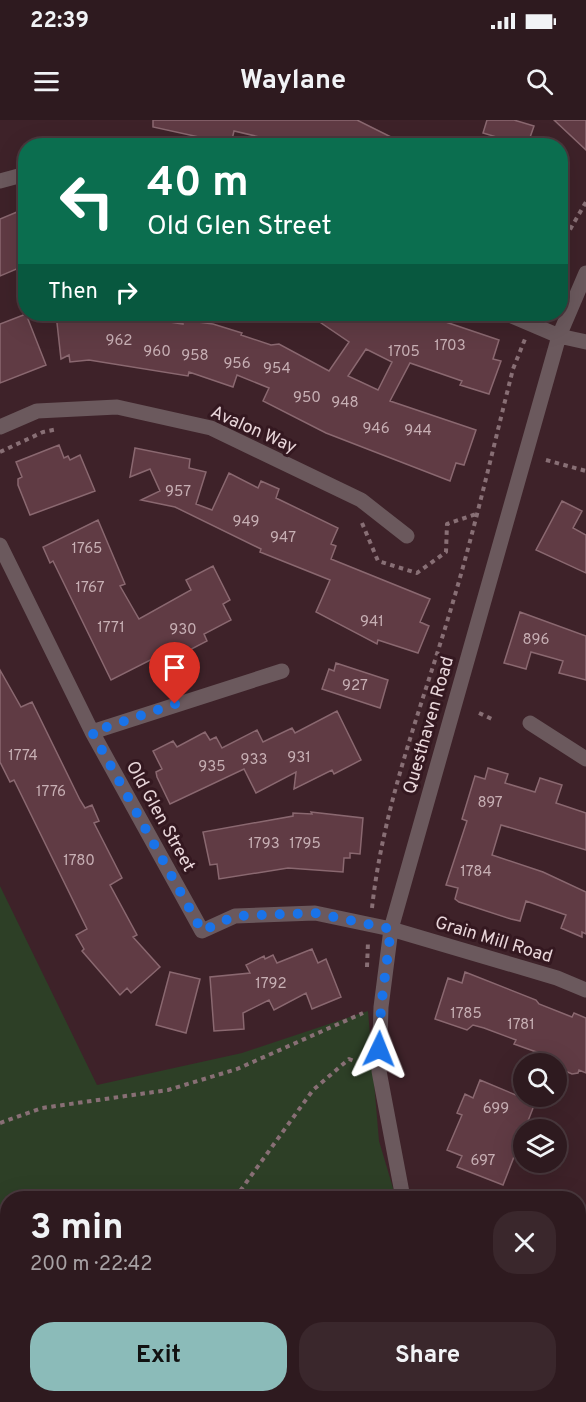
<!DOCTYPE html>
<html lang="en">
<head>
<meta charset="utf-8">
<style>
	:root { --surface:#2e1a1f; --page:#3a272c; --text:#f1f3f6; --muted:#a7a1a4; --line:#49383d; --accent:#8bbbb9 }
	body { margin:0; font-family:Overpass,sans-serif; background:var(--page); color:var(--text); height:100vh; display:flex; flex-direction:column; font-size:22px; white-space:nowrap }
	* { box-sizing:border-box; margin:0 }
	p { font-size:20px; color:var(--muted) }
	.icon { flex:none; width:33px; height:33px; fill:none; stroke:currentColor; stroke-width:2; stroke-linecap:round; stroke-linejoin:round }
	.map { position:relative; flex:1; overflow:hidden }
	.side { position:absolute; left:0px; top:1071px; width:586px; height:212px; display:flex; flex-direction:column; background:var(--surface); border-radius:24px 24px 0 0; box-shadow:0 6px 24px #0002,0 0 0 2px var(--line) }
	.side>* { flex:none }
	.hud { position:absolute; left:18px; top:18px; width:550px; height:183px; border-radius:24px; box-shadow:0 6px 24px #0002,0 0 0 2px var(--line); background:#0b6e4f; color:#fff; overflow:hidden }
	.fabs { position:absolute; left:513px; top:933px; display:grid; gap:12px }
	.fabs a { display:grid; place-items:center; width:54px; height:54px; border-radius:50%; background:var(--surface); box-shadow:0 6px 24px #0002,0 0 0 2px var(--line); font-size:30px }
	.pin { position:absolute; display:grid; place-items:center; width:51px; height:51px; color:#fff; margin:-62px -26px; border-radius:50% 50% 50% 0; rotate:-45deg; box-shadow:0 0 6px #0007 }
	.pin .icon { rotate:45deg }
	.me { position:absolute; width:66px; margin:-33px; rotate:2deg; stroke-linejoin:round; filter:drop-shadow(0 0 4px #0008) }
	.turn { display:flex; align-items:center; gap:21px; height:126px; padding:0 30px; font-size:27px }
	.turn .icon { width:78px; height:78px; stroke-width:2.5 }
	.turn b { display:block; font-size:42px; line-height:51px }
	.then { display:flex; align-items:center; height:57px; padding:0 30px; background:#0003; gap:12px; font-size:22px }
	.round { display:grid; place-items:center; flex:none; width:63px; height:63px; border-radius:24px; background:var(--page) }
	.head { display:flex; align-items:center; justify-content:space-between; height:102px; padding:0 30px }
	h1 { font-size:36px; font-weight:700; line-height:45px }
	.button { display:flex; gap:12px; margin-top:auto; padding:12px 30px }
	.button a { flex:1; height:69px; border-radius:24px; background:var(--accent); color:#111; font-size:24px; font-weight:700; line-height:69px; text-align:center }
	.button a+a { background:var(--page); color:var(--text) }
	.status { display:flex; justify-content:space-between; align-items:center; height:42px; padding:0 30px; background:var(--surface); direction:ltr }
	.status svg { height:16px; fill:currentColor }
	header { display:flex; justify-content:space-between; align-items:center; height:78px; padding:0 30px; background:var(--surface); font-size:27px; font-weight:700 }
	.map>svg:first-child { display:block }
	.green { fill:#2d3f26 }
	.building { fill:#603b44; stroke:#8a6870; stroke-width:1.5; fill-rule:evenodd }
	.lines { fill:none; stroke-linecap:round; stroke-linejoin:round }
	.path { stroke:#886f75; stroke-width:4; stroke-dasharray:4.5 4.5; stroke-linecap:butt }
	.minor { stroke:#6b595d; stroke-width:15 }
	.route { stroke:#1a73e8; stroke-width:10; stroke-dasharray:0 18 }
	.labels { text-anchor:middle; stroke-width:6; stroke-linejoin:round; paint-order:stroke }
	.number-label { font-size:15px; fill:#c7afb4 }
	.street-label { font-size:18px; fill:#e9d6da; stroke:#341820 }
</style>
</head>
<body>
<div class="status"><b>22:39</b><svg viewBox="0 0 49 12"><path d="M0 12V9h3v3zM5 12V6h3v6zM10 12V3h3v9zM15 12V0h3v12zM26 1h20v11H26zM47 4h2v5h-2z"/></svg></div>
<header><svg class="icon" aria-label="menu" viewBox="0 0 24 24"><path d="M4 6h16M4 12h16M4 18h16"/></svg>Waylane<svg class="icon" aria-label="search" viewBox="0 0 24 24"><circle cx="10" cy="10" r="6"/><path d="M15 15l6 6"/></svg></header>
<div class="map">
<svg width="586" height="1282" viewBox="0 0 586 1282">
	<rect width="100%" height="100%" fill="#3e2229"/>
	<path class="green" d="M0,766L97,965L242,933L368,891L379,1021L396,1078H8V1275H489L494,1282H0Z"/>
	<path class="building" d="M153,0H357L409,26H263L264,18L234,11L231,24L153,7Z
		M487,0H514L534,6L527,26L483,13Z
		M554,0H586V30Z
		M17,92L26,110V145L0,156V99Z
		M26,194L46,245L0,263V204Z
		M56,194H139V197L183,204V200L213,204L242,213L241,215L271,225L279,224L329,251L349,222L308,194H433L431,197L499,220L493,239L501,241L489,274L460,265L462,261L410,243L390,281L476,310L464,345L456,343L450,361L326,313L263,281L269,268L237,255L233,267L189,252L188,256L89,240L70,242L69,235L61,239ZM366,229L392,242L378,270L348,256Z
		M59,325L64,338L68,336L70,340L80,335L95,371L30,395L18,365V359L22,357L16,342Z
		M135,328L190,339L189,348L206,352L196,384L212,390L229,353L258,368L261,361L279,369L276,378L338,408L331,424L336,426L331,439L430,479L420,502L429,506L418,533L378,520L377,524L316,492L330,460L260,432L261,429L175,387L141,380L160,371L150,349L130,357Z
		M562,381L582,391L573,408L586,415V453L536,430Z
		M98,400L125,464L120,466L139,499L191,470L186,460L213,446L230,480L223,484L231,500L204,514L207,521L180,535L176,527L111,560L53,441L50,443L43,427Z
		M520,492L586,516V560L559,553L563,541L531,532L526,549L504,543Z
		M336,543L388,560L380,588L322,569L329,549L334,551Z
		M0,550L21,587L32,582L80,680L85,688L92,685L99,701L94,703L122,758L110,765L137,815L133,817L160,847L131,873L127,868L120,875L82,831L84,829L76,815L87,809L14,660L10,662L0,642Z
		M337,591L361,640L334,654L332,650L294,669L296,652L256,673L244,649L170,684L157,657L156,652L162,649L153,631L173,621L177,627L205,612L210,620L216,617L222,628L257,610L263,622L292,608L295,613Z
		M488,648L508,654L505,663L535,672L540,658L562,665L556,683L586,693V730L501,705L492,735L543,752L586,772V814L582,812V817L561,808L566,795L526,781L520,801L511,799L459,782L455,779L458,768L446,765L467,701L462,699L475,656L485,659Z
		M311,692L363,698L360,734L350,733V738H344L343,752L288,748L219,759L217,744L210,745L203,712L293,696V693L312,694Z
		M312,829L318,843L326,839L341,877L312,889L306,873L274,890L269,880L243,893L244,909L214,911L210,857L250,853L246,845L264,836L265,839L273,835L277,843Z
		M170,852L200,859L186,913L156,905Z
		M465,852L536,880L539,884L572,897L574,893L586,898V953L579,950L578,953L572,954L556,947V944L540,940L542,934L514,924L516,920L484,908L473,905L467,910L435,899L448,858L462,863Z
		M480,960L535,983L503,1065L457,1047L462,1036L447,1030L462,995L457,993L465,974L473,978Z"/>
	<g class="lines">
		<path class="path" d="M561,125L586,82
			M0,332L43,312L58,309
			M546,340L586,351
			M362,403L378,441L417,453L446,432L447,404L476,394
			M479,593L494,600
			M372,788C384,679 425,579 455,475C477,400 494,324 513,249L525,219
			M367,847L368,822
			M0,1003L42,988L168,970L237,949L363,893
			M235,1078L313,970L349,939L364,945
			M331,1275L335,1282
			M80,1282L84,1275
			M197,1282V1275"/>
		<path class="minor" d="M0,61L26,54
			M507,194L559,216L586,222
			M0,307L37,291L117,287L211,308L361,380L407,416
			M0,425L92,612L202,811L235,796L315,793L391,809L557,858L586,870
			M530,603L586,639
			M92,612L282,551
			M403,1078L379,951L381,887L391,809L559,216L586,153
			M508,1275L512,1282"/>
	</g>
	<g class="lines">
		<path class="route" d="M175,584L92,612L202,811L235,796L315,793L391,809L381,887L379,929"/>
	</g>
	<g class="labels">
		<g class="number-label">
			<text x="119" y="225">962</text>
			<text x="450" y="230">1703</text>
			<text x="157" y="236">960</text>
			<text x="404" y="236">1705</text>
			<text x="195" y="240">958</text>
			<text x="237" y="248">956</text>
			<text x="277" y="253">954</text>
			<text x="307" y="282">950</text>
			<text x="345" y="287">948</text>
			<text x="376" y="313">946</text>
			<text x="418" y="315">944</text>
			<text x="178" y="376">957</text>
			<text x="246" y="406">949</text>
			<text x="283" y="422">947</text>
			<text x="87" y="433">1765</text>
			<text x="90" y="472">1767</text>
			<text x="372" y="506">941</text>
			<text x="111" y="512">1771</text>
			<text x="183" y="514">930</text>
			<text x="536" y="524">896</text>
			<text x="355" y="570">927</text>
			<text x="23" y="640">1774</text>
			<text x="299" y="642">931</text>
			<text x="254" y="644">933</text>
			<text x="212" y="651">935</text>
			<text x="51" y="676">1776</text>
			<text x="490" y="687">897</text>
			<text x="264" y="728">1793</text>
			<text x="305" y="728">1795</text>
			<text x="79" y="745">1780</text>
			<text x="476" y="756">1784</text>
			<text x="271" y="868">1792</text>
			<text x="466" y="898">1785</text>
			<text x="521" y="909">1781</text>
			<text x="496" y="993">699</text>
			<text x="483" y="1045">697</text>
		</g>
		<g class="street-label">
			<text transform="translate(254 309) rotate(24)" y="6">Avalon Way</text>
			<text transform="translate(428 605) rotate(-74)" y="6">Questhaven Road</text>
			<text transform="translate(161 696) rotate(61)" y="6">Old Glen Street</text>
			<text transform="translate(494 819) rotate(17)" y="6">Grain Mill Road</text>
		</g>
	</g>
</svg>
<div class="fabs">
<a><svg class="icon" aria-label="search" viewBox="0 0 24 24"><circle cx="10" cy="10" r="6"/><path d="M15 15l6 6"/></svg></a>
<a><svg class="icon" aria-label="layers" viewBox="0 0 24 24"><path d="M12 4l9 5-9 5-9-5zM3 14l9 5 9-5"/></svg></a>
</div>
<div class="pin" style="left:175px;top:584px;background:#d93025"><svg class="icon" aria-label="arrive" viewBox="0 0 24 24"><path d="M6 21V4h12l-3 4 3 4H6"/></svg></div>
<svg class="me" style="left:379px;top:929px" viewBox="-20 -20 40 40"><path d="M0-17L14 15 0 8-14 15z" fill="#1a73e8" stroke="#fff" stroke-width="4"/></svg>
<div class="hud">
<div class="turn"><svg class="icon" aria-label="left" viewBox="0 0 24 24"><path d="M17 20v-9H6M10 6l-5 5 5 5"/></svg><div><b>40 m</b>Old Glen Street</div></div>
<div class="then">Then<svg class="icon" aria-label="right" viewBox="0 0 24 24"><path d="M7 20v-9h11M14 6l5 5-5 5"/></svg></div>
</div>
<section class="side">
<div class="head"><div><h1>3 min</h1><p>200 m · 22:42</p></div><a class="round"><svg class="icon" aria-label="close" viewBox="0 0 24 24"><path d="M6 6l12 12M18 6L6 18"/></svg></a></div>
<div class="button"><a>Exit</a><a>Share</a></div>
</section>
</div>
</body>
</html>
